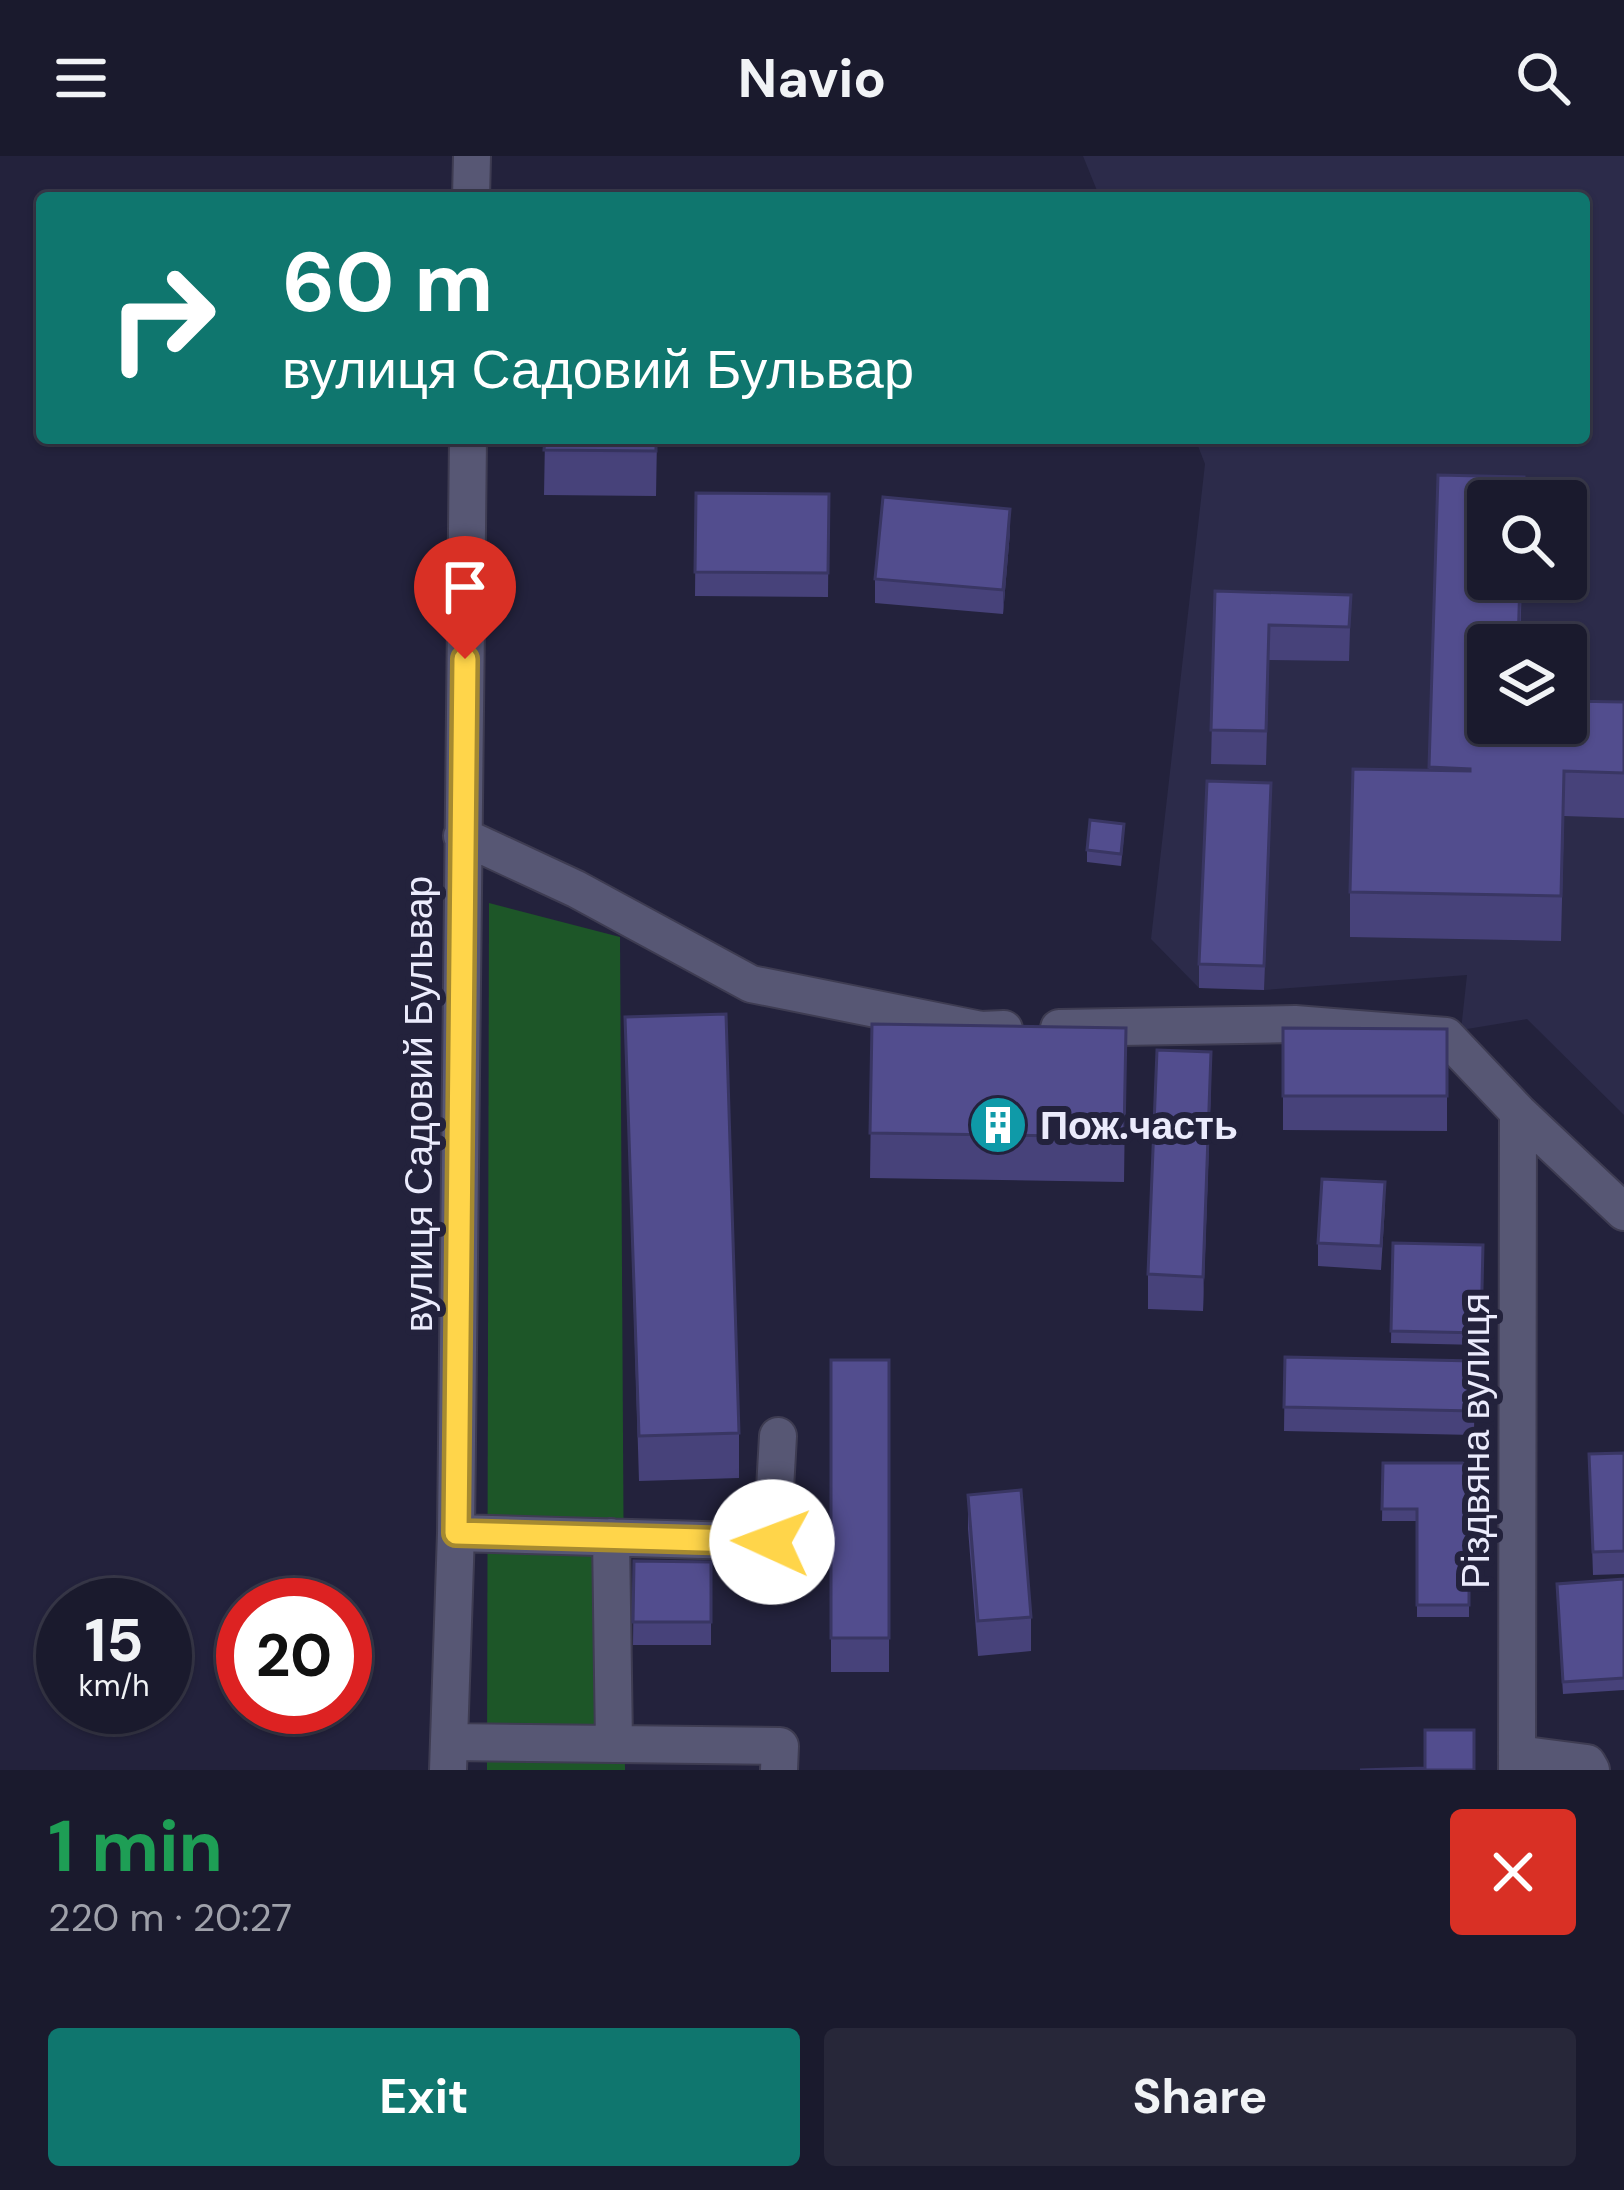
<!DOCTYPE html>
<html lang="en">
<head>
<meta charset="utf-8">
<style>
	:root { --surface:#1a1a2d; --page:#272739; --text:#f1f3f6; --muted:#9fa1aa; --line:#383849; --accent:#0f766e }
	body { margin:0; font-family:"DM Sans",sans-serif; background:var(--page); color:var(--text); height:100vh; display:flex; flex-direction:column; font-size:45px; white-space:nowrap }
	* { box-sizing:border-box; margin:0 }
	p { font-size:39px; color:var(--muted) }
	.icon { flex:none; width:66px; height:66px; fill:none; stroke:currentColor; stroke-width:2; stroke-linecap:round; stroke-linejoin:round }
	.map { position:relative; height:1614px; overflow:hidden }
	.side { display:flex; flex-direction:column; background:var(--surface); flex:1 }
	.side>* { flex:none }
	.hud { position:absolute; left:36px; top:36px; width:1554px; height:252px; border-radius:12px; box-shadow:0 3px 9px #0004,0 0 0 3px var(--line); background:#0f766e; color:#fff; overflow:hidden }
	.controls { position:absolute; left:1467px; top:324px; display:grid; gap:24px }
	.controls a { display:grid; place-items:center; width:120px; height:120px; border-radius:12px; background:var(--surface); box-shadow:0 3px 9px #0004,0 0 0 3px var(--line); font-size:60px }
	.speed { position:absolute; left:36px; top:1422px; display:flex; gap:24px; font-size:60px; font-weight:700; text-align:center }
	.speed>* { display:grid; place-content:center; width:156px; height:156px; border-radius:50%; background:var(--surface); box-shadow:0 3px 9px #0004,0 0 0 3px var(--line); line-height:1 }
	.speed small { font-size:30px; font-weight:400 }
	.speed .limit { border:18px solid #d22; background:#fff; color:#111 }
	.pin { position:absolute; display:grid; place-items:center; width:102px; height:102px; color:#fff; margin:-123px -51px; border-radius:50% 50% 50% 0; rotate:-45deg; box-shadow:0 0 12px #0007 }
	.pin .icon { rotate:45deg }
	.me { position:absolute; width:132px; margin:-66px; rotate:272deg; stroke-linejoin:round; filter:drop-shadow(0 0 9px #0008) }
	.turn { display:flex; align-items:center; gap:42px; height:252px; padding:0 48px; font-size:54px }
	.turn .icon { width:156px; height:156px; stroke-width:2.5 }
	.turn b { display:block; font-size:84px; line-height:102px }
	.round { display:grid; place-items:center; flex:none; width:126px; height:126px; border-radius:12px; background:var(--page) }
	.summary { display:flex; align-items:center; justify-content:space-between; height:204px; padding:0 48px }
	h1 { font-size:72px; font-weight:700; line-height:90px; color:#1e9e55 }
	.cta { display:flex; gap:24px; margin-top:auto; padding:24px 48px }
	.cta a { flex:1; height:138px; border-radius:12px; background:var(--accent); color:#fff; font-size:48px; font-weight:700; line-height:138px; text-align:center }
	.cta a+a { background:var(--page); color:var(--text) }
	header { display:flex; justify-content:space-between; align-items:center; height:156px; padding:0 48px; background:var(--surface); font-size:54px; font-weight:700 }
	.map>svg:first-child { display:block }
	.built { fill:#2c2b4a; fill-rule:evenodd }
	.green { fill:#1d5628 }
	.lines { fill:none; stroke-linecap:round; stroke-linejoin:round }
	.minor-casing { stroke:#3e3c52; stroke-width:40 }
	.minor { stroke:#575774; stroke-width:36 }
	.wall { fill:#47427a }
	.shaded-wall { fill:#393663 }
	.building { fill:#524d8e; stroke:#393663; stroke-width:3 }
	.route-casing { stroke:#a68a30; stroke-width:30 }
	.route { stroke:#ffd54a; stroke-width:21 }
	.labels { text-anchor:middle; stroke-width:12; stroke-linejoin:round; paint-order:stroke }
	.street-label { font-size:39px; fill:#ebebfc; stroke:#23223c }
	.poi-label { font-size:39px; font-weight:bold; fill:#ebebfc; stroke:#23223c; text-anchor:start }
</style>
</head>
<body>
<header><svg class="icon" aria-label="menu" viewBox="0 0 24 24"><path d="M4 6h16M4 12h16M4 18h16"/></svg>Navio<svg class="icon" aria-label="search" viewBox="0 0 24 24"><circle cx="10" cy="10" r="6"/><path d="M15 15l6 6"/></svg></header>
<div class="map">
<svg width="1624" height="1614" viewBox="0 0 1624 1614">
	<rect width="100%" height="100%" fill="#23223c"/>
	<path class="built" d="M1083,0H1624V959L1527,863L1461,874L1467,819L1264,834L1199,832L1151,783L1205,308L1195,282H1584V42H1100ZM1488,345H1566V423H1488ZM1488,489H1566V567H1488Z"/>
	<path class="green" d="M489,747L620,781L625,1614H487Z"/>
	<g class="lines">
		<g class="minor-casing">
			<path id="minor" d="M471,42L472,0
				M462,680L576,733L751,828L981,874L1004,873
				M1059,872L1295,868L1446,880L1518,956L1624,1056
				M456,1377L772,1386L778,1280
				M611,1381L614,1588
				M449,1586L780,1590L779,1614
				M1517,1598L1587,1607L1591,1614
				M448,1614L456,1377L468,282
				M1517,1614L1518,956"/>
		</g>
		<use href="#minor" class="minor"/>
	</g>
	<path class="wall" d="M545,282H657L656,340L544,339Z
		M1438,319L1488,423H1522L1520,489H1488V567L1624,546V662L1564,660L1561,785L1350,781V736L1429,614Z
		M696,337L829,338L828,441L695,440Z
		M1010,376L1003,458L875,447V423Z
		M1215,435L1351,439L1349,505L1269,504L1266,609L1211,608Z
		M1271,651L1264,834L1199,832V808Z
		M1124,679L1121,710L1087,706V694Z
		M625,861L739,1277V1322L639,1325Z
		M872,868L1126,872L1124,1026L870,1022Z
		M1283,872L1447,873V975L1283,974Z
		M1211,930L1203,1155L1148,1153V1118Z
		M1385,1049L1381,1114L1318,1110V1087Z
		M1393,1087L1483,1089L1481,1189L1391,1187Z
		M1285,1201L1475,1205L1474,1279L1284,1275Z
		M831,1204H889V1516H831Z
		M1624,1297V1418L1593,1419L1589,1298Z
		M1383,1307H1469V1461H1417V1365H1382Z
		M968,1339L1031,1461V1495L978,1500L968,1373Z
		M634,1405L711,1406V1489H633Z
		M1624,1423V1534L1563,1538L1557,1440Z"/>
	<path class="shaded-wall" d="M1010,353V376L1003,458V434Z
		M1211,896V930L1203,1155V1121Z"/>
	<path class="building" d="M545,282H656V295L544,294Z
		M1438,319L1524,321L1523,345H1488V423H1520L1518,489H1488V567H1566V545L1624,546V617L1564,615L1561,740L1350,736L1353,613L1470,615V613L1429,611Z
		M696,337L829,338L828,417L695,416Z
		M883,341L1010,353L1003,434L875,423Z
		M1215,435L1351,439L1349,471L1269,469L1266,575L1211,574Z
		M1207,625L1271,627L1264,810L1199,808Z
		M1090,664L1124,668L1121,698L1087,694Z
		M726,858L739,1277L639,1280L625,861Z
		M872,868L1126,872L1124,981L870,977Z
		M1283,872L1447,873V940H1283Z
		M1157,894L1211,896L1203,1121L1148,1118Z
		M1322,1023L1385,1026L1381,1090L1318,1087Z
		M1393,1087L1483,1089L1481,1177L1391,1175Z
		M1285,1201L1475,1205L1474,1255L1284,1251Z
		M831,1204H889V1482H831Z
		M1624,1297V1395L1593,1396L1589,1298Z
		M1383,1307H1469V1449H1417V1353H1382Z
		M1021,1334L1031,1461L978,1465L968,1339Z
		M634,1405L711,1406V1466H633Z
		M1624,1423V1522L1563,1526L1557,1428Z
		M1425,1574H1474V1614H1360L1425,1612Z"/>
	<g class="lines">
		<g class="route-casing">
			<path id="route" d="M465,503L456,1377L772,1386"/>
		</g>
		<use href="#route" class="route"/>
	</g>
	<defs>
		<g id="building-disc" transform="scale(3)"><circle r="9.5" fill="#0f9aa8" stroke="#23223c"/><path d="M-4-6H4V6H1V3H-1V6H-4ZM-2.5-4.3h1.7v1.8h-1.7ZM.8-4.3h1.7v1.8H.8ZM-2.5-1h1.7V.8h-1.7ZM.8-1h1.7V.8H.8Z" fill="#fff"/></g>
	</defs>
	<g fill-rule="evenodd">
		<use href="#building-disc" x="998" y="969"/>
	</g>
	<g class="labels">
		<g class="street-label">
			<text transform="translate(418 948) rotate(-90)" y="14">вулиця Садовий Бульвар</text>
			<text transform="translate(1475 1285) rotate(-90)" y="14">Різдвяна вулиця</text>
		</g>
		<g class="poi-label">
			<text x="1040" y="983">Пож.часть</text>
		</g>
	</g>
</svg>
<div class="controls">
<a><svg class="icon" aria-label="search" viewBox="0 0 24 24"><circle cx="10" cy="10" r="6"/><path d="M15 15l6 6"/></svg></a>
<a><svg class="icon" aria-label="layers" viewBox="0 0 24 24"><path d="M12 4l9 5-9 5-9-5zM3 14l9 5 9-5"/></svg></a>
</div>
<div class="speed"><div>15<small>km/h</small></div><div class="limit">20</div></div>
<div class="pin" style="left:465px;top:503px;background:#d93025"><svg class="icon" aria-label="arrive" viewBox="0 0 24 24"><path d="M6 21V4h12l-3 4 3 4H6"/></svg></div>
<svg class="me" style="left:772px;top:1386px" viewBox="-20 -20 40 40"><circle r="19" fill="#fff"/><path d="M0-13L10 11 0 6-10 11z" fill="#ffd54a"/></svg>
<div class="hud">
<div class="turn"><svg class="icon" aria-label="right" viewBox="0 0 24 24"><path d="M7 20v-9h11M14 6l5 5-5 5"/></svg><div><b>60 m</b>вулиця Садовий Бульвар</div></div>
</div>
</div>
<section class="side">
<div class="summary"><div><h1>1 min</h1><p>220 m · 20:27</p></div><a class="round" style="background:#d93025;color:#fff"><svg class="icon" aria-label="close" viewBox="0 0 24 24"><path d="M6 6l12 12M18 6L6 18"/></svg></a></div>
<div class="cta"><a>Exit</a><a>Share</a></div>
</section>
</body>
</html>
